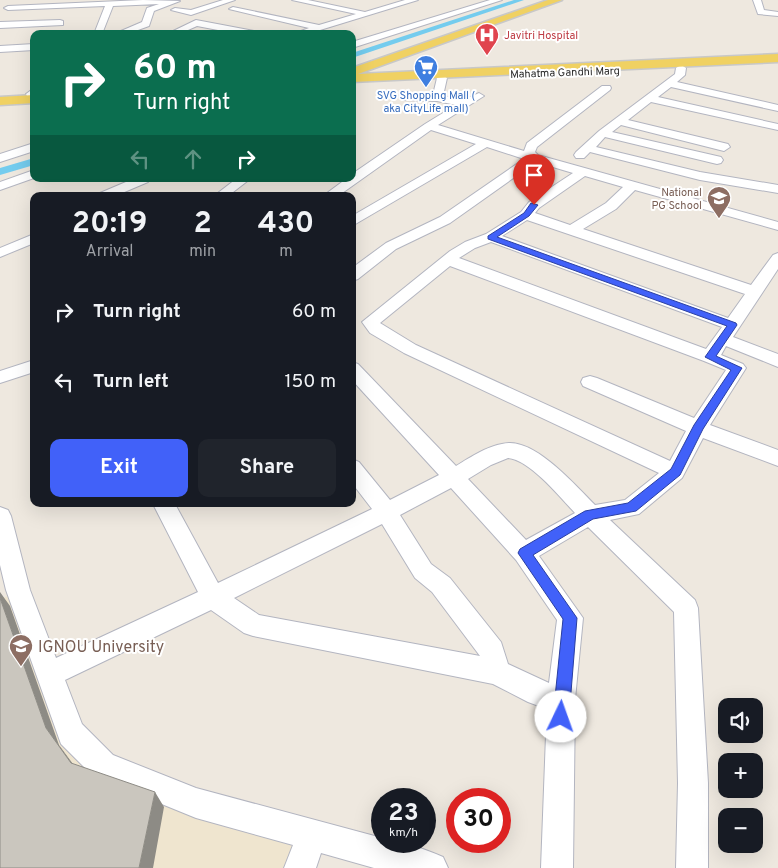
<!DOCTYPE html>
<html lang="en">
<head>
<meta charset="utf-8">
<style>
	:root { --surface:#171b24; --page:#20242c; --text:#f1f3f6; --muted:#9ea1a6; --accent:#4161f9 }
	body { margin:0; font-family:Overpass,sans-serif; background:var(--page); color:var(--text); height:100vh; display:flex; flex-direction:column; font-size:19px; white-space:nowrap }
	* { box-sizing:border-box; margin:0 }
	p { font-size:16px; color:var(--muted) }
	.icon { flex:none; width:28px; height:28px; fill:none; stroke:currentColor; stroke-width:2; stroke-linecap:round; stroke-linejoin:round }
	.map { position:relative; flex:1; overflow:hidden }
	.details { position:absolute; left:30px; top:192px; width:326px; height:315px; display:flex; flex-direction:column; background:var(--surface); border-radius:10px; box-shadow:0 5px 20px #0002 }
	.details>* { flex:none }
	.top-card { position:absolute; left:30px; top:30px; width:326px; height:152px; border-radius:10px; box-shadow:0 5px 20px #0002; background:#0b6e4f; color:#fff; overflow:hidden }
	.tools { position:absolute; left:718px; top:698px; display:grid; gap:10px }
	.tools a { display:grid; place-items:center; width:45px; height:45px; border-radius:10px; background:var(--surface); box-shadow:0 5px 20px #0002; font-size:25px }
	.speed { position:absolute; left:371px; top:788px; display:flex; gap:10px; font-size:25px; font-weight:700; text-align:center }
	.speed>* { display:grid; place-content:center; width:65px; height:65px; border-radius:50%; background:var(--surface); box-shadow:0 5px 20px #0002; line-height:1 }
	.speed small { font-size:12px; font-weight:400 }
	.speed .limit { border:8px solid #d22; background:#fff; color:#111 }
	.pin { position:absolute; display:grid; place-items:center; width:42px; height:42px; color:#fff; margin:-51px -21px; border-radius:50% 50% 50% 0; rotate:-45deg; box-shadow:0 0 5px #0007 }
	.pin .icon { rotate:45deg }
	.me { position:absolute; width:55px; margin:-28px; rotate:3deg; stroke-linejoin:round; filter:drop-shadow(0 0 4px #0008) }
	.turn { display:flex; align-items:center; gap:18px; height:105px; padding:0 20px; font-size:22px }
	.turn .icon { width:65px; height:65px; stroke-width:2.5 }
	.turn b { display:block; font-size:35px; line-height:42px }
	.lanes { display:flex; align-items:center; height:48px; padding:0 20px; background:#0003; justify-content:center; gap:25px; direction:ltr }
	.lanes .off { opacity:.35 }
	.eta { display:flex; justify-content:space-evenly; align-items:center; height:85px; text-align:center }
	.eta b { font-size:30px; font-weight:700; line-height:35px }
	.primary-button { display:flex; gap:10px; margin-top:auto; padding:10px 20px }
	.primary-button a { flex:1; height:58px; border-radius:10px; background:var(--accent); color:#fff; font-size:20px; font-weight:700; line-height:58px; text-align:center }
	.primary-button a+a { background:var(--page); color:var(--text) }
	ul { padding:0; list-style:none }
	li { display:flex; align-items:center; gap:15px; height:70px; padding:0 20px }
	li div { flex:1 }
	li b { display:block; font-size:19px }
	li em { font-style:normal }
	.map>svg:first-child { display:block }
	.education { fill:#efe5cf }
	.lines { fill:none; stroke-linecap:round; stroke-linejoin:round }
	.canal { fill:#74ccee; fill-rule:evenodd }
	.minor-casing { stroke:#b3b5c0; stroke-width:2 }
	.major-casing { stroke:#c8c8c8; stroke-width:3 }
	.minor { fill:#fff; fill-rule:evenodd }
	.major { fill:#f0d162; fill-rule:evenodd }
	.shaded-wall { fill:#8d8b85 }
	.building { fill:#cac6be; stroke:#8d8b85 }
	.route { fill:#4161f9; stroke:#2a3fa2 }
	.labels { text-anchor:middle; stroke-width:4; stroke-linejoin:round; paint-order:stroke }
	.far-health-label { font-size:11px; fill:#be3a42; stroke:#fff; text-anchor:start }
	.far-street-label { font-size:11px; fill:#2d2d2d; stroke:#fff }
	.far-shop-label { font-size:11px; fill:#366cbe; stroke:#fff }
	.far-education-label { font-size:11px; fill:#785e54; stroke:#fff; text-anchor:end }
	.near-education-label { font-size:16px; fill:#785e54; stroke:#fff; text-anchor:start }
</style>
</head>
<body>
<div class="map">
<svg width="778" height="868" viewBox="0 0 778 868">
	<rect width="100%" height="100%" fill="#eee8df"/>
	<path class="education" d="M16,593L101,770L312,835L300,868H0V599Z"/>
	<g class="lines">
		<path class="canal" d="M514,0H524L352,58V53Z
			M34,158V165L0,175V168Z"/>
		<g class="minor-casing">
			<path id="minor" d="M143,0L180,1L154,11L149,26L127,34H114L142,22L147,8L159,4L113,6L102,34H94L105,6L8,10L4,8L8,6Z
				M223,0H235L191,15L171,10L175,8L191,10Z
				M292,0H308L365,12L405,0H418L307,34H293L309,28L229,9L233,7L319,25L356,14Z
				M490,0H502L352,48V42Z
				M753,0H761L764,10L778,12V16L758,14Z
				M60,20L63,21V25L0,28V22Z
				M196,20L254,31L258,34H239L197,26L179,34H167Z
				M34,44V50L0,52V46Z
				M681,65L686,68L685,75L677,82L778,105V111L671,87L658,97L778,124V130L651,102L628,120L728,144L730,147L724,151L621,125L612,132L721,157L723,160L721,163L717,164L605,137L596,147L700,172L778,185V193L700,180L590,152L584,158H576L574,155L576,152L599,131L675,74L676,68Z
				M442,75L447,78L443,96L464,100L479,93L484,96L438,125L524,151L527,143L602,86H610L611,88L610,90L537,147L535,152L538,155L778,222V230L635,190L616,209L583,229L751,285L773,255L778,253V269L733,337L778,354V367L726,346L721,355L743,364L746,368L710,425L778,450V466L703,438L682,478L639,514L610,520L695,600L698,608L708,783V868H676L678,783L674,612L588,527L539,556L583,618L575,699L573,868H541L547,709L528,702L493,684L253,636L244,633L211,610L65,680L82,724L113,755L196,788L382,838V841C403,841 425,849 443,857L448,868H374L321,853L316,868H284L293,845L196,818L93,776L61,744L6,590L0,565V507L8,510L11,516L30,590L56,658L198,592L153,504H175L218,583L372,509L352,483V459L359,462L390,500L439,475L352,380V362L358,364L456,466C471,457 490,444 509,443C538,442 576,486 595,505L625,500L659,473L404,353L370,333L362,322L450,251L465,242L486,234L521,212L529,202L573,173L536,162L450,223L396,249L358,279L352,281V268L386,243L440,217L524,159L487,147L352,226V216L476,144L431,130L338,196H323L346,179H352V174L425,124L456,105L437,101L404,100L399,97L404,94L433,95L437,78ZM585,176L623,187L606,203L570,225L535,213L539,208ZM527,220L745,294L728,318L502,236ZM491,242L722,327L706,349L459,258L475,248ZM450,266L704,361L726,370L694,418L597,378L590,376L583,378L581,382L583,386L686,431L670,461L416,345L380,323ZM508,458C530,460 560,497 575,513L526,540L468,479L491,465ZM451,488L516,560L557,620L549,683L508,664L501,642L450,578L431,564L400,515ZM382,524L415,578L432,592L480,656L259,615L234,598Z
				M34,88V96H27L26,94Z
				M34,143V151L0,162V154Z
				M34,170V178L0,190V182Z
				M133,179H149L148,182L115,196H98L100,193Z
				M236,179H250L228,196H214Z
				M34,234V243L0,257V248Z
				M34,360V372L0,383V371Z"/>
		</g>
		<g class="major-casing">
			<path id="major" d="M548,0H562L358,74L778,54V62L352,82V68Z
				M34,95V103L0,105V97Z"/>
		</g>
		<use href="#minor" class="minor"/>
		<use href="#major" class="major"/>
	</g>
	<path class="shaded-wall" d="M0,592L10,606L59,745L84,779L71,763L46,728L0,598Z
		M155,792L164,807L153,868H139Z"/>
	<path class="building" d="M0,598L46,728L71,763L155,792L139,868H0Z"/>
	<path class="route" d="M531,203L538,205L529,216L497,237L736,323L737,325L716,356L742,368L703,429L680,475L636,511L593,519L533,555L577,618L569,717L567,723L561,725L555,723L553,717L563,619L518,553L520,549L585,511L628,503L671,469L694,425L731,370L705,357L727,326L488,239V236L524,213Z"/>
	<defs>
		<g id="hospital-pin" transform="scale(1.25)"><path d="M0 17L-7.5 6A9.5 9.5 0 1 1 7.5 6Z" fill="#e0444e" stroke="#fff"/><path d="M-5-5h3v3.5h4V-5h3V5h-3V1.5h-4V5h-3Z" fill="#fff"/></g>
		<g id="supermarket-pin" transform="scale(1.25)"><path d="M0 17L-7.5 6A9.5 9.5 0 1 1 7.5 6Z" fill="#3f7fe0" stroke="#fff"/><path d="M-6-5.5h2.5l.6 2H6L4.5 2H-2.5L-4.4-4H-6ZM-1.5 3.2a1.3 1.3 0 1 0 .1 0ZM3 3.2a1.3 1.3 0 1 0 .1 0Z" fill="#fff"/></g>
		<g id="school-pin" transform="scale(1.25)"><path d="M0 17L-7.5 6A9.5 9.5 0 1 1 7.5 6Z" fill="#8d6e63" stroke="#fff"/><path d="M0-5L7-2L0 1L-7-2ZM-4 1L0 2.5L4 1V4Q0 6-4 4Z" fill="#fff"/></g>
		<g id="university-pin" transform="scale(1.25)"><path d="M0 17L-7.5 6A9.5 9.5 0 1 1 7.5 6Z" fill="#8d6e63" stroke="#fff"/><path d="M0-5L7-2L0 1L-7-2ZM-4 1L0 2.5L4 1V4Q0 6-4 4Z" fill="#fff"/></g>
	</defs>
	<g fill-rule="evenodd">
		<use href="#hospital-pin" x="487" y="35"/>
		<use href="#supermarket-pin" x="426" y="67"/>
		<use href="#school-pin" x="719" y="198"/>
		<use href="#university-pin" x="21" y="646"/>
	</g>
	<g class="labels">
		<g class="far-health-label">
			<text x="504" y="39">Javitri Hospital</text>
		</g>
		<g class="far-street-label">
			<text transform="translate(565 72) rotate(-2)" y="4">Mahatma Gandhi Marg</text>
		</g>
		<g class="far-shop-label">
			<text x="426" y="99">SVG Shopping Mall (<tspan x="426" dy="13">aka CityLife mall)</tspan></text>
		</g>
		<g class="far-education-label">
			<text x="702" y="196">National<tspan x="702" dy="13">PG School</tspan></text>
		</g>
		<g class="near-education-label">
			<text x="38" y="652">IGNOU University</text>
		</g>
	</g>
</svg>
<div class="tools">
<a><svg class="icon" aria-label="sound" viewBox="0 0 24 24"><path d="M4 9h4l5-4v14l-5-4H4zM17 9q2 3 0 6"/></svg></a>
<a>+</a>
<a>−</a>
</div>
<div class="speed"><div>23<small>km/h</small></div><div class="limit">30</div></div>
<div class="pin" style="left:534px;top:205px;background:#d93025"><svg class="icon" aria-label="arrive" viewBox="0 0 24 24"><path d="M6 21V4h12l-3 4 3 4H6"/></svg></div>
<svg class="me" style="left:561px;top:717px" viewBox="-20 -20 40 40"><circle r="19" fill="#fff"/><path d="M0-13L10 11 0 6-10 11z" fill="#4161f9"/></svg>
<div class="top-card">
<div class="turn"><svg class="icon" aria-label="right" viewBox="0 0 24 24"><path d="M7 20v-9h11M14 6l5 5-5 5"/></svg><div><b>60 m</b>Turn right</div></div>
<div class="lanes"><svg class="icon off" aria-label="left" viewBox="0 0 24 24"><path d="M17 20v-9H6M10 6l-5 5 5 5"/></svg><svg class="icon off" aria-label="ahead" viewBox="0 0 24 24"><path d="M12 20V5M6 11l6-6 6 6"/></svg><svg class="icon" aria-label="right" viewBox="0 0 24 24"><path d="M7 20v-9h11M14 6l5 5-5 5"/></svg></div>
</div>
<section class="details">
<div class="eta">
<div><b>20:19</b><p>Arrival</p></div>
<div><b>2</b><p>min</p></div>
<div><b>430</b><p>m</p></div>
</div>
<ul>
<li><svg class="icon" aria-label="right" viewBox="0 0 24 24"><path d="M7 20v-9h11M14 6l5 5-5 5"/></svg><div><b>Turn right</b></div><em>60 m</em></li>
<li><svg class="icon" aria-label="left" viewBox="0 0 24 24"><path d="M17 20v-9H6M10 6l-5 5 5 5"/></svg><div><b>Turn left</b></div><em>150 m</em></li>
</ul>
<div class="primary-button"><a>Exit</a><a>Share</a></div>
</section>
</div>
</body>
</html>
